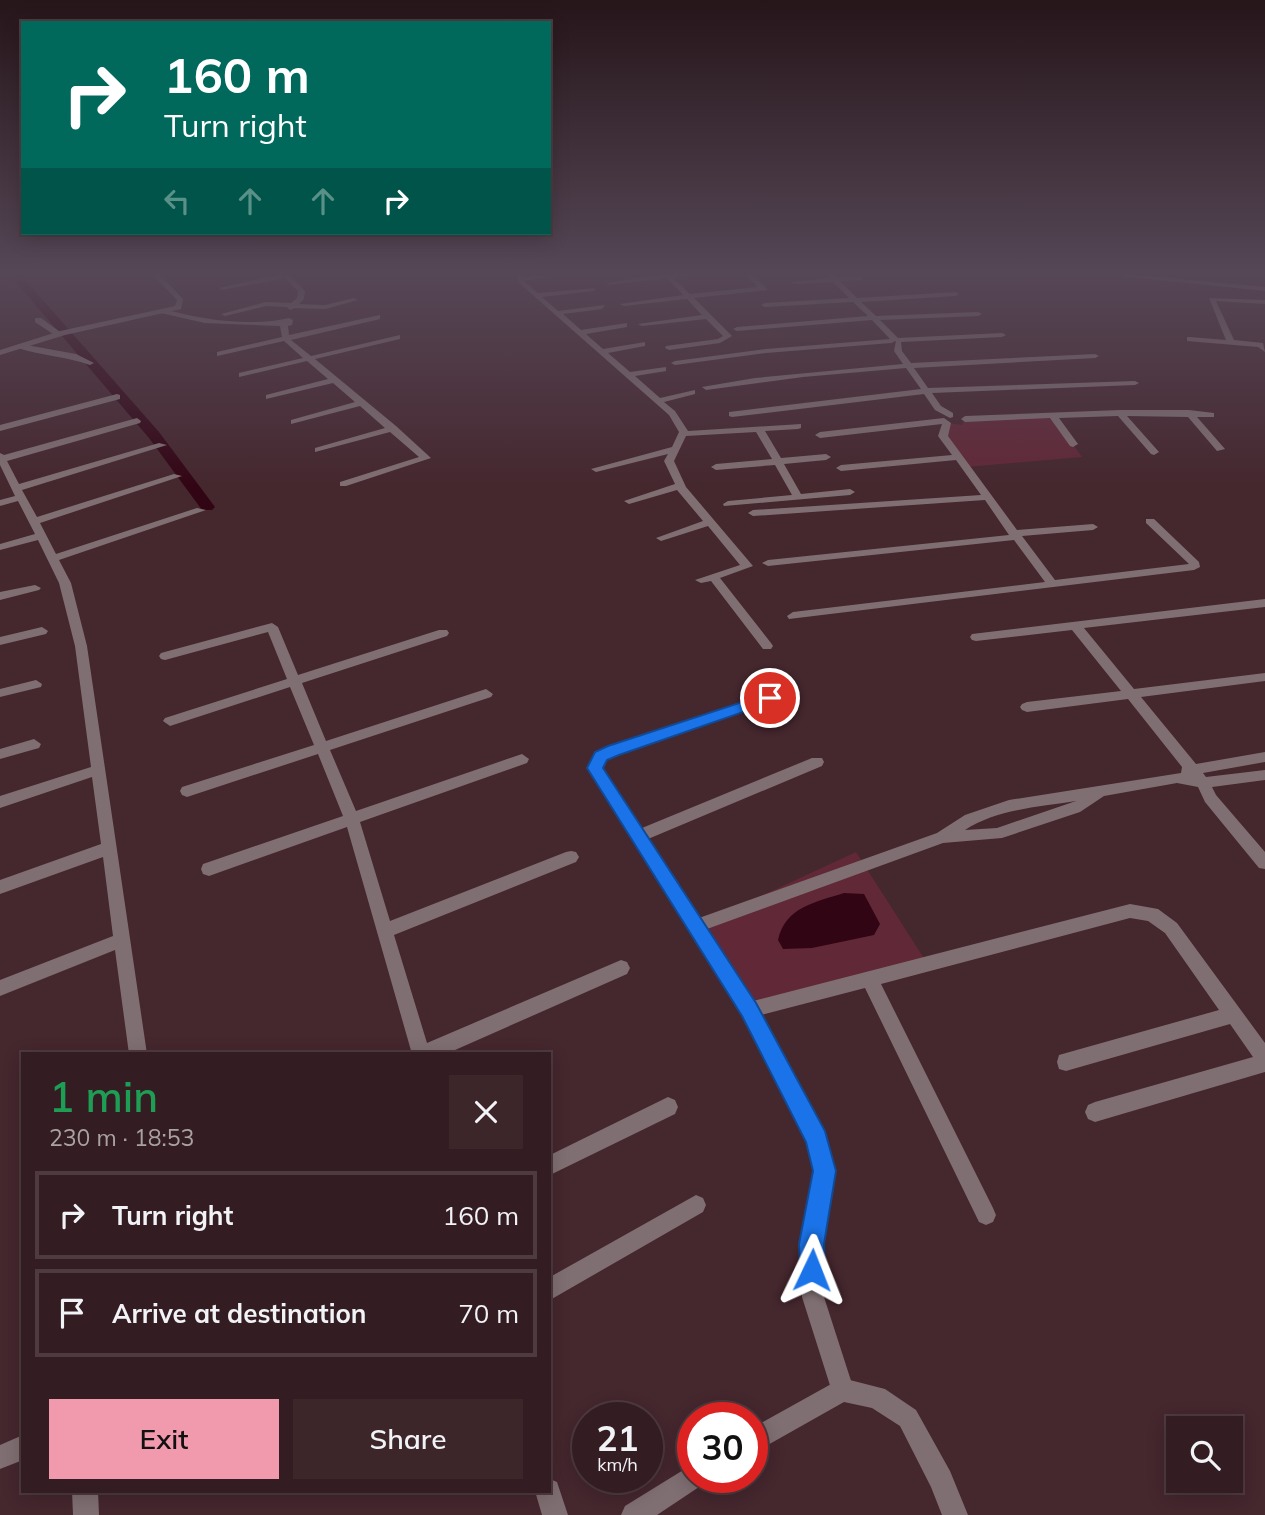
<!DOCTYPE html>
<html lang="en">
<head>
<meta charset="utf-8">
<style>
	:root { --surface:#341d22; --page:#3c262a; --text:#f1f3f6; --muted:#a9a2a5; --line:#4e3b40; --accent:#f29aad }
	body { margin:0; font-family:Mulish,sans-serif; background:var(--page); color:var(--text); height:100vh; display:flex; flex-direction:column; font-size:26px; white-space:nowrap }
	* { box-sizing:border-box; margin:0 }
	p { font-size:23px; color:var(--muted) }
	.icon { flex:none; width:38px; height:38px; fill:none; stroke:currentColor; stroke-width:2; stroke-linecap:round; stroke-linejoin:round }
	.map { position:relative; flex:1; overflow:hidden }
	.panel { position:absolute; left:21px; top:1052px; width:530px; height:441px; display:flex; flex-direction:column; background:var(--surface); border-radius:0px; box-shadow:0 4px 18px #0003,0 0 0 2px var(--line) }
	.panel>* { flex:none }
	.hud { position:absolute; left:21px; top:21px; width:530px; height:214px; border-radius:0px; box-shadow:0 4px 18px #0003,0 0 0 2px var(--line); background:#00695c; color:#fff; overflow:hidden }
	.fabs { position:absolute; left:1166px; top:1416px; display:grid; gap:14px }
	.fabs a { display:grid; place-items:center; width:77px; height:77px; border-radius:0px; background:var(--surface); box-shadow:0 4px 18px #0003,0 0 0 2px var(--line); font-size:35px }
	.speed { position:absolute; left:572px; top:1402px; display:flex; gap:14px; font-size:35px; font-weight:700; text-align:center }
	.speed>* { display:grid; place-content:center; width:91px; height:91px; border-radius:50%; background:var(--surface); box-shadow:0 4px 18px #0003,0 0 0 2px var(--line); line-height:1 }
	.speed small { font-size:18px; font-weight:400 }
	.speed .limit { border:10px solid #d22; background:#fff; color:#111 }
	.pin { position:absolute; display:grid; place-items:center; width:60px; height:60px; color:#fff; margin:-30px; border:4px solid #fff; border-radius:50%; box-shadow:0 2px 7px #0007 }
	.me { position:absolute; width:77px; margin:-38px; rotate:2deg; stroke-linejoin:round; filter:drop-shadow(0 0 5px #0008) }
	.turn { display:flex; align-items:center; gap:24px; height:147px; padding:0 28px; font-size:32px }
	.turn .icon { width:91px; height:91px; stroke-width:2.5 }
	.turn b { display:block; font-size:49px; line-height:60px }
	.lanes { display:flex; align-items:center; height:66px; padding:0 28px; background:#0003; justify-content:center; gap:35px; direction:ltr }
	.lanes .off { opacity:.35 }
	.round { display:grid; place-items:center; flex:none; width:74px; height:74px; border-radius:0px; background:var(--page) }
	.overview { display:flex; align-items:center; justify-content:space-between; height:119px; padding:0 28px }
	h1 { font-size:42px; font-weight:600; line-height:52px; color:#1e9e55 }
	.action { display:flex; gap:14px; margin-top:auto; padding:14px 28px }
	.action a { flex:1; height:80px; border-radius:0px; background:var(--accent); color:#111; font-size:28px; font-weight:600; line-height:80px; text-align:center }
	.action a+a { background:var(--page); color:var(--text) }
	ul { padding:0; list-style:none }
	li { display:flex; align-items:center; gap:21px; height:88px; margin:0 14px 10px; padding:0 14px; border:4px solid var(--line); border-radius:0px }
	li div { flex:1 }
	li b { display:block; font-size:26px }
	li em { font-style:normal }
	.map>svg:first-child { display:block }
	.green { fill:#612837 }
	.water { fill:#320514 }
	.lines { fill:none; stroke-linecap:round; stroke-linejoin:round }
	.canal { fill:#320514; fill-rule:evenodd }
	.minor { fill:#806f72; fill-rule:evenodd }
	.tertiary { fill:#806f72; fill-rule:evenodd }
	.route { fill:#1a73e8; stroke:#114b97; stroke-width:2 }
</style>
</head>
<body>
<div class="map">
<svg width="1265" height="1515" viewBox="0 0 1265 1515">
	<rect width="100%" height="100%" fill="#45272e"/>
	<path class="green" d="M1052,415L1082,457L966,467L943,436L947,423L962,425L965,419Z
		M856,852L927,963L749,1010L696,926Z"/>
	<path class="water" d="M844,893L864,894L880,924L874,935L812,948L783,949L778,940C785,907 816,902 844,893Z"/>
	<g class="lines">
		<path class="canal" d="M9,274H20L159,432L215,507L212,510H202L149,438Z"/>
		<path class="minor" d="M281,274H288L305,291L304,299L299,304L325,305L354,298L358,300L325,309L295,308L290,310L287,307L266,306L225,316L221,314L266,302L291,303L297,298L298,291L285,278L222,290L219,288Z
			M517,274H523V277L562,274L524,281L538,293L596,288L594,291L542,297L558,311L605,305L602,309L563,314L581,330L627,323V327L586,334L603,349L645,342V346L608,353L630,372L666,367V371L635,376L660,398L695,390V394L664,402L675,411L688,431L801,424V428L798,429L765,431L781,458L826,454L831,457L826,460L784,464L801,494L850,489L855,492L850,495L724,506L723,504L728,501L792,495L775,465L716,470L711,467L716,464L772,459L756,432L686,436L674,461L686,487L753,566L720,578L771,643L773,646L771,649H763L711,581L701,583L695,580L740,565L708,526L661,541L656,538L703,521L677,490L629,504L624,501L675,484L664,461L668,454L596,472L591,469L672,447L679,432L669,415L518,282Z
			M667,274H690L673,278L690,294L757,287L745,274H752L768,290L694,298L732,336L720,343L669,350L665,348L666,346L718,339L723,336L706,319L642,326L638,324L702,315L687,299L624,306L620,304L683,295L667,278L609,285L606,283Z
			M826,274H833L836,277H863L861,280L840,281L857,298L956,292L959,294L956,296L861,302L876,316L978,312L982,314L978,316L880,320L898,338L1002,333L1006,335L1002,337L901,342L902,351L911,363L1095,354L1099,356L1095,358L914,368L928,388L1135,381L1139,383L1135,385L932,393L941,406L953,413V417L950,418L935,410L924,394L732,417L729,416V412L921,389L906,368L803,377L706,390L702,387L755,378L903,364L894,351L896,341L891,343L766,353L675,365L671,363L675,361L766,349L890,339L872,320L737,331L733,329L737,327L868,316L853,302L765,307L761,305L765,303L849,298L833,282L794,284L791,282L829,278Z
			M1126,274L1265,287V291L1121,276Z
			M1209,298L1265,300V304L1216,301L1234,340L1263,343L1265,352L1258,347L1187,341V337H1190L1226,340Z
			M164,309C203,320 249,327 289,318L293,320L292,325L288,326L289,335L380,315V319L291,340L311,356L400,335V339L315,359L396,426L431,458L346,486H340V482L419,457L390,432L315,452V448L385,428L360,406L291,424V420L355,402L333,383L266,399V395L328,379L307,361L239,377V373L303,358L284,341L217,356V352L282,337L280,326L205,323L161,313Z
			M35,318H41L63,334L56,336L35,322Z
			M21,344L76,354L94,363L90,365C65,356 42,356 18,348V344Z
			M117,394L120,395V399L0,431V425Z
			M1120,410H1189L1214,413V417H1197L1225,449L1217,451L1188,417L1127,416L1159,452L1154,455L1151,454L1118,416L1059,418L1078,444L1073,447L1070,446L1050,418L965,422L961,419L965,416Z
			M137,418L141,421L140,423L7,461L19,484L159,443L167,445L22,490L37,517L174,474L182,476L40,523L56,554L197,508L206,510L59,560L71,583L87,646L147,1054H129L115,950L0,996V980L113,936L103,857L0,894V880L101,844L92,777L0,808V796L91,767L75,646L59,583L38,540L0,550V544L35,534L18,501L0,506V500L15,496L0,465V453L4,455Z
			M944,418L951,423L948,436L1017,530L1093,524L1098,527L1093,530L1022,536L1055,580L1189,564L1146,523V519H1154L1199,562L1200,567L1194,570L789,619L787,616L793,612L1045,582L1014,540L768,566L762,563L768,560L1009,535L985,500L753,516L748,513L753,510L981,495L956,460L841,471L836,468L841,465L952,455L938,436L942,424L820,438L815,435L820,432Z
			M35,585L41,588L39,590L0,600V592Z
			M1265,599V607L1084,628L1134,689L1265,673V681L1141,697L1196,764L1265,752V762L1203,773L1206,777L1265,770V780L1212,787L1216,795L1265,852V869L1259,868L1205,802L1198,787L1177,783L1104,796L1080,812L1002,838L943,843L707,929L753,1001L1130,904L1158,909L1177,923L1265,1043V1072L1095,1122L1088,1119L1085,1112L1088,1105L1095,1102L1253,1057L1230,1024L1066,1071L1059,1069L1057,1062L1059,1055L1066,1053L1219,1010L1165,933L1148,921L1130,918L881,984L993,1208L996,1215L993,1222L986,1225L979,1222L865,988L761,1015L824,1132L835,1171L823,1244L824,1297L854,1390L850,1398L842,1402L834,1398L802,1297L801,1244L815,1171L808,1142L743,1016L590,772L588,768C593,756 596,752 608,746L765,695H775L777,698L775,701L606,759L602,768L642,828L812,758H822L824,762L822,766L648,839L699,918L937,833L965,815L1009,800L1181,773L1182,767L1128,699L1027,712L1022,710L1020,707L1022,704L1027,702L1121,691L1072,630L976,641L972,640L970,637L972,634ZM1076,801L997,828L965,830C997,809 1039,807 1076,801Z
			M272,623L278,627L298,675L439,630H447L449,633L447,636L302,683L326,741L486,689L493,694L491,697L330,750L356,811L522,754L529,759L527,763L360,822L390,921L566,852L571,851L576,852L579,857L576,862L394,935L427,1043L621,960L627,962L630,968L627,974L446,1054H412L347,827L209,876L203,874L201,869L203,864L343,816L318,754L187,797L182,795L180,791L182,787L314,745L290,687L170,726L163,721L165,718L287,679L268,632L165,660L161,659L159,656L161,653Z
			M42,627L48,631L46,634L0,645V637Z
			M36,680L42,684L41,687L0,697V689Z
			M34,739L41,744L39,748L0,759V749Z
			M668,1097L675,1100L678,1107L675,1114L550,1175V1155Z
			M696,1195L703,1198L706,1205L703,1212L550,1300V1277Z
			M23,1435V1460L0,1469V1445Z
			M550,1479L557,1482L568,1515H542L535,1491H550Z
			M72,1491H98L99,1515H73Z"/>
		<path class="tertiary" d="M152,274H159L183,299L181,309L65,335L0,355V350L60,331L175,306L177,300Z
			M842,1378L885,1389L916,1410L950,1471L968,1515H942L931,1487L900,1426L872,1408L844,1402L752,1454V1428Z
			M693,1464V1477H705L702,1485L657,1515H621L625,1506Z"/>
	</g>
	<linearGradient id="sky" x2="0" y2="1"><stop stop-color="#261519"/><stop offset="0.56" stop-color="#564757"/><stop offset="1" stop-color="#564757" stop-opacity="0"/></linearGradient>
	<rect width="1265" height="486" fill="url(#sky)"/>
	<path class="route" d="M770,693L777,698L775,701L619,755L607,760L603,768L756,1003L825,1131L836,1171L824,1244L825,1270L821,1279L812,1283L803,1279L800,1270L799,1244L813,1171L806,1142L742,1016L587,768L595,752L608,746Z"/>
</svg>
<div class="fabs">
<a><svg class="icon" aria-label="search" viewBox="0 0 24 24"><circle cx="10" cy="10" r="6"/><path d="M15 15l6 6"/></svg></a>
</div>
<div class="speed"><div>21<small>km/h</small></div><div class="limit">30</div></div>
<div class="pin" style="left:770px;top:698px;background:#d93025"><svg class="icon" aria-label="arrive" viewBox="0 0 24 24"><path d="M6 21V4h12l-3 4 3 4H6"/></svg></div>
<svg class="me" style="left:812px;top:1270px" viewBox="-20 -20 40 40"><path d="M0-17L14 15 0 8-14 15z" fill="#1a73e8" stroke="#fff" stroke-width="4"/></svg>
<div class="hud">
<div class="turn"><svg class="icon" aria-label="right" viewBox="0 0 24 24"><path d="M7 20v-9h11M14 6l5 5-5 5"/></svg><div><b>160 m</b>Turn right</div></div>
<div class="lanes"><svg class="icon off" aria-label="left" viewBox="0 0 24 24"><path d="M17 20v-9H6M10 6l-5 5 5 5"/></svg><svg class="icon off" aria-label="ahead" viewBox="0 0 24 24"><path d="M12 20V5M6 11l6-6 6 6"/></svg><svg class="icon off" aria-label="ahead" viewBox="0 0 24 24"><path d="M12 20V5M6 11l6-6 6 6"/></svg><svg class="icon" aria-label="right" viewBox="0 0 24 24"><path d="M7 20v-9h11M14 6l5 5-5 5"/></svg></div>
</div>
<section class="panel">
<div class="overview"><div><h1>1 min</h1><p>230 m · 18:53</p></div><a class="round"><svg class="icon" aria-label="close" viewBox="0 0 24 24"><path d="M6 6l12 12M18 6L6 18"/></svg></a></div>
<ul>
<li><svg class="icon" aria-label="right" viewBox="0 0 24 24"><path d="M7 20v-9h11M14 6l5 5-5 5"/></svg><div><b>Turn right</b></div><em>160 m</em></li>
<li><svg class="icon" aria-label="arrive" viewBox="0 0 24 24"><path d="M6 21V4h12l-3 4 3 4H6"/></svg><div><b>Arrive at destination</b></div><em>70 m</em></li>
</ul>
<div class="action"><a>Exit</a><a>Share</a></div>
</section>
</div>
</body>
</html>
